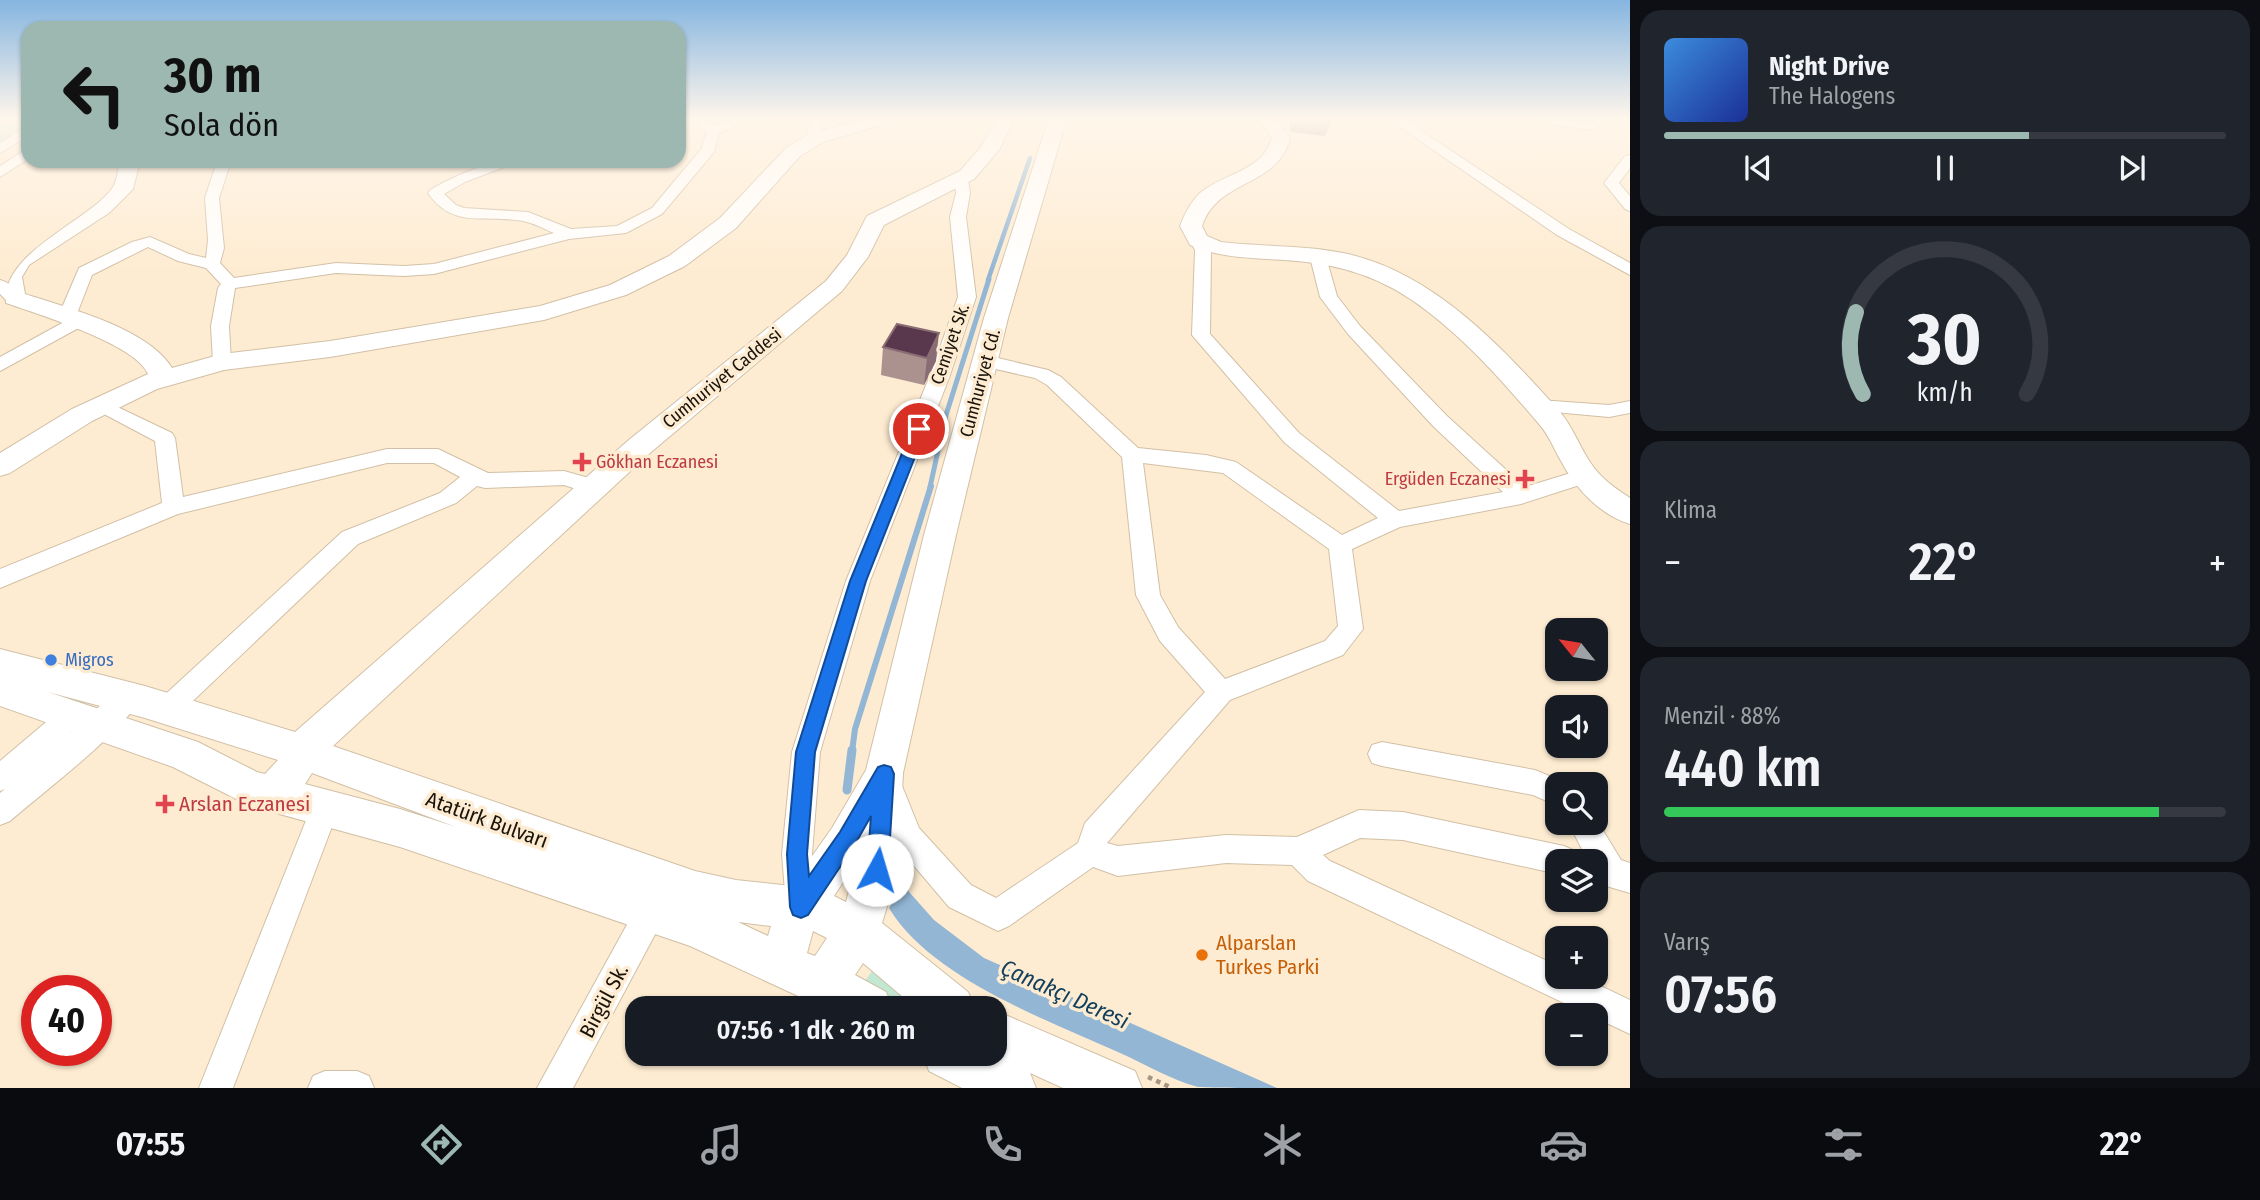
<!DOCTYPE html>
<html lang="tr">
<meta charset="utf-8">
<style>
:root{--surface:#171b24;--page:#20242c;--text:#f1f3f6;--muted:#9ea1a6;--line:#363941;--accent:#9db8b0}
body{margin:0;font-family:"Fira Sans Condensed",sans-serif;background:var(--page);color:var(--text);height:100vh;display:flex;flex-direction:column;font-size:26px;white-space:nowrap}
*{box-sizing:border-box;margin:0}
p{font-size:23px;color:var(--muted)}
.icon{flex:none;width:38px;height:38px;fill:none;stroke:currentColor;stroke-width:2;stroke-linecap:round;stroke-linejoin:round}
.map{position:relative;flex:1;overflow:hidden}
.drawer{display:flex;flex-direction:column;gap:10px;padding:10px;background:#0d0f14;width:630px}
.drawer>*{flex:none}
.top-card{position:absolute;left:21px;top:21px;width:665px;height:147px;border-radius:21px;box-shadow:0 2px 5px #0004;background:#9db8b0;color:#111;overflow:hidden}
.needle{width:46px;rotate:300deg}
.tools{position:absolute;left:1545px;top:618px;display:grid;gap:14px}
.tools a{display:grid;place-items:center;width:63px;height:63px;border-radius:14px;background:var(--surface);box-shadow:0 2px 5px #0004;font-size:35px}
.speed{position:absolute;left:21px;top:975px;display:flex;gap:14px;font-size:35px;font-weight:700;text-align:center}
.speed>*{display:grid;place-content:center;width:91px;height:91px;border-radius:50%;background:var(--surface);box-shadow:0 2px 5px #0004;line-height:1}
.speed .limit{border:10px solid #d22;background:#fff;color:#111}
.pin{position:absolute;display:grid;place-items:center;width:60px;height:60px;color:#fff;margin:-30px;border:4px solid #fff;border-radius:50%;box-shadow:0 2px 7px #0007}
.me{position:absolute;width:77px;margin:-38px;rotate:6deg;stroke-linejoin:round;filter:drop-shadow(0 0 5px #0008)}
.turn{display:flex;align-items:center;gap:24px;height:147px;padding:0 28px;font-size:32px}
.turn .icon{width:91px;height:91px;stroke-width:2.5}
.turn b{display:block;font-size:49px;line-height:60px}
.big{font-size:52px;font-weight:600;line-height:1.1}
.drawer .card{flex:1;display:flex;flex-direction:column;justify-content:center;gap:10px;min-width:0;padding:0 24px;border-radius:21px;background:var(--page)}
.drawer .dial{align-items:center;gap:0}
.dial svg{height:182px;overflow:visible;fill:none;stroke:var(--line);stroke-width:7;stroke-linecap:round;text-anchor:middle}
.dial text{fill:var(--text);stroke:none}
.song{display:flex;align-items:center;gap:21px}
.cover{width:84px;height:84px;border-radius:10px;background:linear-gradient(135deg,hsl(210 70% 55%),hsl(230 70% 35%))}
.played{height:7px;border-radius:4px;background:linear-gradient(90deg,var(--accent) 65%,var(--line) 65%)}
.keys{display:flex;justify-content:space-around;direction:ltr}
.heat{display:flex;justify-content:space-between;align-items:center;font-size:38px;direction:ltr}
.charge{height:10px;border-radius:5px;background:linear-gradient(90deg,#34c759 88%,var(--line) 0)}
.trip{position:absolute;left:625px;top:996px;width:382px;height:70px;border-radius:21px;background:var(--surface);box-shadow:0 2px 5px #0004;font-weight:600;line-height:70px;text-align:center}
.tab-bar{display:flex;height:112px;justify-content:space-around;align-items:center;background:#090b0e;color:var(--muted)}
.tab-bar .icon{width:49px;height:49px}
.tab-bar .selected{color:var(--accent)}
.tab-bar b{font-size:32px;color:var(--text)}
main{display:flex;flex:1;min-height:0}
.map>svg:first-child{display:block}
</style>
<main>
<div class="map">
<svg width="1630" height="1088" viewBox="0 0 1630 1088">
<rect width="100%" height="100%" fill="#feecd2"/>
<g fill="#c3e8d2">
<path d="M 0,118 L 28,118 L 28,128 L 0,146 Z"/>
<path d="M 873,969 L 925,1008 L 900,1008 L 862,986 Z"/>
</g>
<path fill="#92b6d4" d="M 903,885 L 934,920 L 984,958 L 1277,1088 C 1257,1088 1215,1088 1198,1087 C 1171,1080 1145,1064 1120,1053 C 1047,1020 931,978 889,908 Z"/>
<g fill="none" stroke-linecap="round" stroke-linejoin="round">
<path stroke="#92b6d4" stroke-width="4.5" d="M 988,280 L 1030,158"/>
<path stroke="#92b6d4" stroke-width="5" d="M 930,487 L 946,415 L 989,279"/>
<path stroke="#92b6d4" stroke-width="6" d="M 852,752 L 855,729 L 931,486"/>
<path stroke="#92b6d4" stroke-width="9" d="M 847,790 L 852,750"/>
<g stroke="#d1c0a6" stroke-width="2">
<g id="street">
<path d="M 691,118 L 705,118 L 715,126 L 737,118 L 755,118 L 719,133 L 714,152 L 662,214 L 626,233 L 569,239 L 434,274 L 404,276 L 336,273 L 235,288 L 229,326 L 231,362 L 222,368 L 213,362 L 211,326 L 218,288 L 221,284 L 206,268 L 178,261 L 148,247 L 92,275 L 76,316 L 84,317 L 87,321 L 84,325 L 0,371 L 0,357 L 64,322 L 58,317 L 79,268 L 132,242 L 150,237 L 189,254 L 206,258 L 208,240 L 205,198 L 217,161 L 231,161 L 219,198 L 224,248 L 220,263 L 234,278 L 336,263 L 404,266 L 434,264 L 554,233 C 544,229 534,223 523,221 C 486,214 453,230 428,193 L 430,190 C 458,174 487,161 520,161 L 465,182 L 444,194 L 456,205 L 464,208 L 528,212 L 571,229 L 617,226 L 652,208 L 702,148 L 706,132 Z"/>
<path d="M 813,118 L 826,118 L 821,132 L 823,138 L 816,142 L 811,141 L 807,132 Z"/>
<path d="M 1387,118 L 1402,118 L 1569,229 L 1630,263 L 1630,275 L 1557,235 Z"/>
<path d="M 1531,118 C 1549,116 1567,121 1585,121 C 1594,122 1603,117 1614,118 L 1590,130 L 1538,122 Z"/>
<path d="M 28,126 L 28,136 L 0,153 L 0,143 Z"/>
<path d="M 28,148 L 28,159 L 0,177 L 0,166 Z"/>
<path d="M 1630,155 L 1630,168 L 1619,183 L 1630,196 L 1630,211 L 1625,209 L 1604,183 L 1625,156 Z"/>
<path d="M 961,175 L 968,179 L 970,193 L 966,217 L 976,297 L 949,378 L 870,581 L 820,752 L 812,854 L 816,904 L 812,915 L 801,919 L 790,915 L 786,904 L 782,854 L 792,752 L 846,581 L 929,378 L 958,297 L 950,217 L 956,193 L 954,179 Z"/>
<path d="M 1198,235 L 1204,237 L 1211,250 L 1210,334 L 1299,433 L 1399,511 L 1503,492 L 1433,426 L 1348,334 L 1320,297 L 1310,257 L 1312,254 L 1324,254 L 1326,257 L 1337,296 L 1360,326 L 1447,416 L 1525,487 L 1584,469 L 1592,471 L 1595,476 L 1592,481 L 1521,504 L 1400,527 L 1352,549 L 1363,629 L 1343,655 L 1230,700 L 1107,843 L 1118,846 L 1226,835 L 1297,837 L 1359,810 L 1403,812 L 1564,846 L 1575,851 L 1579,861 L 1558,861 L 1558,874 L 1403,840 L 1360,838 L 1323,855 L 1330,861 L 1558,966 L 1558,976 L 1580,976 L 1630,1000 L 1630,1034 L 1596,1018 L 1596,1015 L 1589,1015 L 1308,881 L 1292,865 L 1226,863 L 1118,876 L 1093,867 L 1009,926 L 998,931 L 949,907 L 898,847 L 876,790 L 880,781 L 890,777 L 900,781 L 919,828 L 971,885 L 996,898 L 1078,843 L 1085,823 L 1205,692 L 1160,641 L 1136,595 L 1122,457 L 1047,385 L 1035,378 L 978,365 L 976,361 L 978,357 L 985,355 L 1048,370 L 1061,377 L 1138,448 L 1206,455 L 1236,462 L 1342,535 L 1378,518 L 1285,443 L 1192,335 L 1195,250 L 1190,240 ZM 1143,463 L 1223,473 L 1329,549 L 1338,626 L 1325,641 L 1225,679 L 1178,627 L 1160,595 Z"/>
<path d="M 0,280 C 9,282 17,290 23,298 L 20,302 L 8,302 L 0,294 Z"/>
<path d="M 1539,400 L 1609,405 L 1630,401 L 1630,413 L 1609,417 L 1532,410 L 1529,406 L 1532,402 Z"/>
<path d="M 109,403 L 172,433 L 175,438 L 183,497 L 387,449 L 438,449 L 488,473 L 564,471 L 603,482 L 606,487 L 603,492 L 595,495 L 564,485 L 485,488 L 477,486 L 456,503 L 358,544 L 176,717 L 167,720 L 158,717 L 154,709 L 158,701 L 342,532 L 440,493 L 460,477 L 434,463 L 387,463 L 178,514 L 0,588 L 0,569 L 162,503 L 155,441 L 102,413 L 99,409 L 102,405 Z"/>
<path d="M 128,686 L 137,689 L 141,697 C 125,731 42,793 10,821 L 0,825 L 0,793 L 5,789 L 0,791 L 0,761 L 65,706 L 74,702 L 83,706 L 87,714 L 83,722 L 59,744 C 75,730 112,691 128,686 Z"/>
<path d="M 1382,742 L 1535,770 L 1568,784 L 1558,784 L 1558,806 L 1533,795 L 1382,766 L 1372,763 L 1368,754 L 1372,745 Z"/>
<path d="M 325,795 L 335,798 L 339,808 L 233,1088 L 199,1088 L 315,798 Z"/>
<path d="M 1596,819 L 1621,860 L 1630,863 L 1630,893 L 1596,883 L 1596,861 L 1584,861 L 1586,857 L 1568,822 L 1596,822 Z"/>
<path d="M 651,896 L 662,901 L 667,912 L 573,1088 L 537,1088 L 640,901 Z"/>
<path d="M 325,1071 L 357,1071 L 369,1076 L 374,1088 L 308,1088 L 313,1076 Z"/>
</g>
</g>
<g stroke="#d1c0a6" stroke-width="2">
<g id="secondary">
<path d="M 868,118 L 895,118 L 892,122 L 823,142 L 800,156 L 736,228 L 685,266 L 626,295 L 544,320 L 330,357 L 224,370 L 157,389 L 92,421 L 10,473 L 0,476 L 0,453 L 72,409 L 148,374 C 136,344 37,314 6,303 C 0,252 92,220 113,187 C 117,181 118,169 120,161 L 140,161 L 133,189 L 109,213 L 29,265 L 22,277 L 25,294 C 67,308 148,328 172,368 L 222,354 L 330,341 L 540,306 L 610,285 L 669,256 L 720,218 L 786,148 L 809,134 Z"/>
<path d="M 997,118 L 1015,118 L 999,150 L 974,179 L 884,225 L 868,257 L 842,291 L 650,453 L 333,746 L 695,871 L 736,880 L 791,886 L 832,828 L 866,770 L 924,535 L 984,318 L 1049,118 L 1067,118 L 1008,318 L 956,535 L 903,773 L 898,870 L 882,923 L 968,992 L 975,1008 L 916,1008 L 863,963 L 855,975 L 886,992 L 893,1008 L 824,1008 L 690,946 L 400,847 L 250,806 L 173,767 L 0,706 L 0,649 L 145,686 L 295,732 L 630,439 L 826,281 L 847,255 L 867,216 L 960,171 L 981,147 ZM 48,692 L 145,718 L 278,760 L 265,774 L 257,772 L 198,742 ZM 312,773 L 456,827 L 400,809 L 305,784 ZM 857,861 L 846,902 L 834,896 ZM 738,922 L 771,926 L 768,936 ZM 813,931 L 827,938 L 815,956 L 807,953 Z"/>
<path d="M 1258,118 L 1276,118 L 1290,138 C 1278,188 1218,178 1202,226 L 1207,236 L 1221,242 C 1263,247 1307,245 1348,254 C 1435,274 1503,348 1560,412 C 1573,427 1579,446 1590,462 C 1600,478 1615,488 1630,498 L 1630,524 C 1600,515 1575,488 1561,461 C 1554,449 1549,435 1539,424 C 1505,384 1469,343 1427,311 C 1384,277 1338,263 1284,260 C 1251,258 1220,258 1190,245 L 1180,226 C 1185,213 1190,203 1200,193 C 1224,173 1263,171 1272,138 Z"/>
<path d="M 994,1010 L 1135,1071 L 1142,1088 L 1063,1088 L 1030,1073 L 1036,1088 L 962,1088 L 929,1071 L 923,1054 L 994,1054 Z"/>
</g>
</g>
<path stroke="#a39582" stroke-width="4.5" stroke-dasharray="4.5 4.5" stroke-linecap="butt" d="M 1148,1077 L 1172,1088"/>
<use href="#street" fill="#fff" fill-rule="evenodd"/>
<use href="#secondary" fill="#fff" fill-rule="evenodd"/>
</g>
<g fill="#ac928f">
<path d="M 1291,118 L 1333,118 L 1325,136 L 1291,132 L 1289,121 Z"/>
<path d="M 897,324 L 936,361 L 924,385 L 881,375 L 883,347 Z"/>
</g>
<path fill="#8a6d74" d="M 939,333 L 936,361 L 924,385 L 927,358 Z"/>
<path fill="#59374c" stroke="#8a6d74" stroke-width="2" d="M 897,324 L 939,333 L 927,358 L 883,347 Z"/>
<linearGradient id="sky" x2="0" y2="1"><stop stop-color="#85b5e0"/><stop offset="0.44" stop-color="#fff6eb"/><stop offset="1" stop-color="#fff6eb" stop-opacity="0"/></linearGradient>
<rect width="1630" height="270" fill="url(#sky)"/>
<path fill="#1a73e8" stroke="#114b97" stroke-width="2" d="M 919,424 L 926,429 L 866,581 L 815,752 L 807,854 L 809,876 L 840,832 L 878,767 L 884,765 L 891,767 L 894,774 L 888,870 L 885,877 L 877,880 L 870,877 L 867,870 L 871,816 L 854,846 L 808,915 L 801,918 L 793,915 L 790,907 L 787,854 L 796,752 L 850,581 L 912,429 Z"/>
<g fill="#e0444e" stroke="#feecd2" stroke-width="2.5">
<path d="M578.5 451.5h7v7h7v7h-7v7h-7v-7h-7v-7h7z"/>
<path d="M1521.5 468.5h7v7h7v7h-7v7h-7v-7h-7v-7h7z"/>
<path d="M161.5 793.5h7v7h7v7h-7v7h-7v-7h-7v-7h7z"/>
</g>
<circle fill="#3f7fe0" stroke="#feecd2" stroke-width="2.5" cx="51" cy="660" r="7"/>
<circle fill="#e8710a" stroke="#feecd2" stroke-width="2.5" cx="1202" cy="955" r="7"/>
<g text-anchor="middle" stroke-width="7" stroke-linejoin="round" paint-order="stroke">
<g font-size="18" fill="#19130a" stroke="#feecd2">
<text transform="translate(950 344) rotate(-71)" y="6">Cemiyet Sk.</text>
<text transform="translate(722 378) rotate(-39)" y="6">Cumhuriyet Caddesi</text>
<text transform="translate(980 383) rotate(-75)" y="6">Cumhuriyet Cd.</text>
</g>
<g font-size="18" fill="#be3a42" stroke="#feecd2" text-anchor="start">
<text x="596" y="468">Gökhan Eczanesi</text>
<text x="1511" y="485" text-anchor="end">Ergüden Eczanesi</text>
</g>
<g font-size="18" fill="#366cbe" stroke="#feecd2" text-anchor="start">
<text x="65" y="666">Migros</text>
</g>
<g font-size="21" fill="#be3a42" stroke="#feecd2" text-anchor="start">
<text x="179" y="811">Arslan Eczanesi</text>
</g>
<g font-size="21" fill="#19130a" stroke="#feecd2">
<text transform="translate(487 820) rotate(20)" y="7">Atatürk Bulvarı</text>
<text transform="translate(604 1001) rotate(-62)" y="7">Birgül Sk.</text>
</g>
<g font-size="21" fill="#c56008" stroke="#feecd2" text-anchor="start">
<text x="1216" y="950">Alparslan<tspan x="1216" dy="24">Turkes Parki</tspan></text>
</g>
<g font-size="23" font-style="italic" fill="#14405e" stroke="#feecd2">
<text transform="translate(1065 994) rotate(24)" y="8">Çanakçı Deresi</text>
</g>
</g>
</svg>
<div class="tools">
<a><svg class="needle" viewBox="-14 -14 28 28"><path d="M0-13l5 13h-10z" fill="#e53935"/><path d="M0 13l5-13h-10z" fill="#9ea1a6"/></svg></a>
<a><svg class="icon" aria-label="sound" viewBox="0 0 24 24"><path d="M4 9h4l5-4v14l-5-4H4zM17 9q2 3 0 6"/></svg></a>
<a><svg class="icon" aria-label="search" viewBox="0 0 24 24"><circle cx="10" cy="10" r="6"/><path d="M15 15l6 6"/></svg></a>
<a><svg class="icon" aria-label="layers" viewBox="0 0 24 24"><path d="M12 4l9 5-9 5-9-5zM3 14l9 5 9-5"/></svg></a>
<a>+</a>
<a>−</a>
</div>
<div class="speed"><div class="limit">40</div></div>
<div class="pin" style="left:919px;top:429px;background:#d93025"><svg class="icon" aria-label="arrive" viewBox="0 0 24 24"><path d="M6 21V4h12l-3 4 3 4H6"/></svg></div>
<svg class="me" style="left:877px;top:870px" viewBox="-20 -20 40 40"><circle r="19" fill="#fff"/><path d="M0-13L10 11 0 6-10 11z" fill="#1a73e8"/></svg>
<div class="trip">07:56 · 1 dk · 260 m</div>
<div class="top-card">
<div class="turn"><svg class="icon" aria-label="left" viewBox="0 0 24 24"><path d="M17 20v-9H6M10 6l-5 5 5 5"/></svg><div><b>30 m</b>Sola dön</div></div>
</div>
</div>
<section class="drawer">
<div class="card">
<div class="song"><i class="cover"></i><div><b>Night Drive</b><p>The Halogens</p></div></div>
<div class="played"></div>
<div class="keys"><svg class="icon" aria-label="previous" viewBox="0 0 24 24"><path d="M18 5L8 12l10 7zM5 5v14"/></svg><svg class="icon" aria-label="pause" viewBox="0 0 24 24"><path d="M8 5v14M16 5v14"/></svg><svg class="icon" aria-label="next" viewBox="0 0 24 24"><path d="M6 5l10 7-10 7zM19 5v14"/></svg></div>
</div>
<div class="card dial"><svg viewBox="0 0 100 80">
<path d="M14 69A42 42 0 1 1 86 69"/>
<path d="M14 69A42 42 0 0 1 11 33" stroke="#9db8b0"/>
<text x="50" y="56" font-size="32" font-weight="700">30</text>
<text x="50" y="72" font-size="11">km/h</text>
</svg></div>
<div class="card"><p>Klima</p>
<div class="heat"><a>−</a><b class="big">22°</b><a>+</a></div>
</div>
<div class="card"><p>Menzil · 88%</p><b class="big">440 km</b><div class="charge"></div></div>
<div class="card"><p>Varış</p><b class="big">07:56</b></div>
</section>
</main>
<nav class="tab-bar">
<b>07:55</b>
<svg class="icon selected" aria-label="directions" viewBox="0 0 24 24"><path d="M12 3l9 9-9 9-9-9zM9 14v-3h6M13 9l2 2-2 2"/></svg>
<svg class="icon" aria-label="music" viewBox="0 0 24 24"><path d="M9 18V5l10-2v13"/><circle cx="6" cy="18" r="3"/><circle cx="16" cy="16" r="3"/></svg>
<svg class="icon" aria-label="phone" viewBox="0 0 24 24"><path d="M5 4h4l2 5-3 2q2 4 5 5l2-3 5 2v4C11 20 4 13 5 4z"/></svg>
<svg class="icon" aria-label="climate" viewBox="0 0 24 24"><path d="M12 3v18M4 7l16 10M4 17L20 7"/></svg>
<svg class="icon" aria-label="car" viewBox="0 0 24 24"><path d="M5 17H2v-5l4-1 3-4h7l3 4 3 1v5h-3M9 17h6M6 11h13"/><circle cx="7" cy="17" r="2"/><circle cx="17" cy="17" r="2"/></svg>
<svg class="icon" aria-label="filters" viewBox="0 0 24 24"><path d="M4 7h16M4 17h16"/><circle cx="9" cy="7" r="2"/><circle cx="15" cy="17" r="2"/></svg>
<b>22°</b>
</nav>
